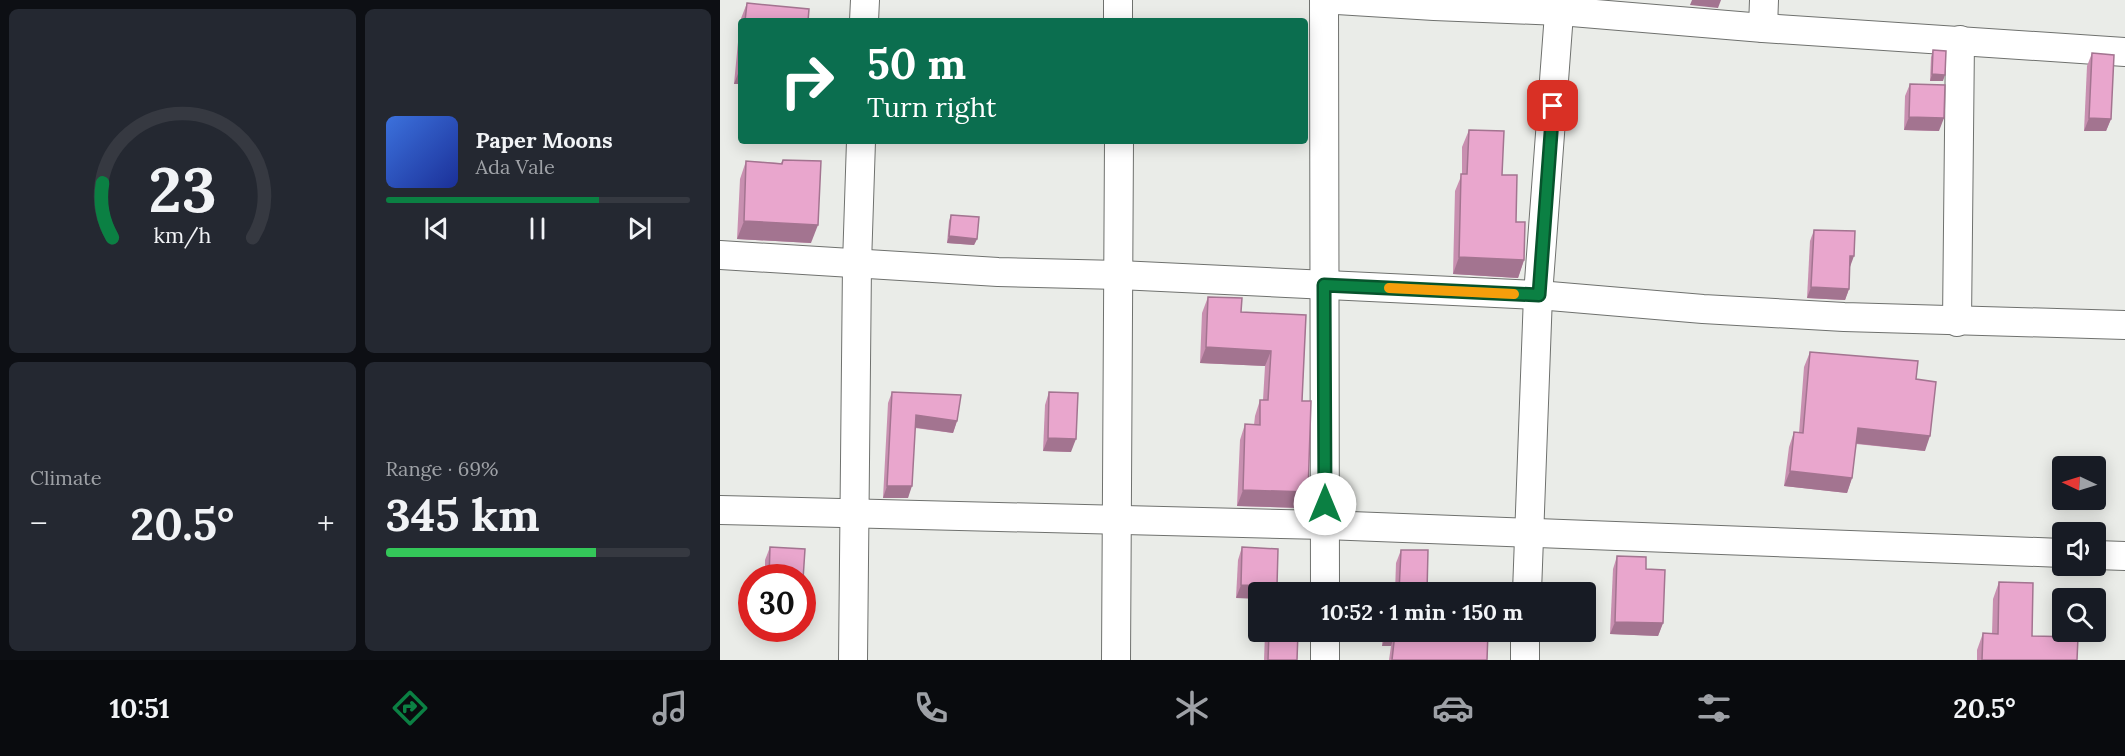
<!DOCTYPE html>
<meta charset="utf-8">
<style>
:root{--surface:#171b24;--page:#242831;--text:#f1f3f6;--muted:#9ea1a6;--line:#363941;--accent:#0b8043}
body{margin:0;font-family:Lora,serif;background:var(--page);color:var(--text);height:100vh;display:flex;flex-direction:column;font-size:22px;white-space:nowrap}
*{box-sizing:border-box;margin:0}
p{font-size:20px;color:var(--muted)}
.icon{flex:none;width:33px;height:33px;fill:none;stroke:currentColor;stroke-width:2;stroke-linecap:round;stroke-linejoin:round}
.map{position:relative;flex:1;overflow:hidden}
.side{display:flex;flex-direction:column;gap:9px;padding:9px;background:#0d0f14;width:720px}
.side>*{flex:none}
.top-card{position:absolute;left:18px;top:18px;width:570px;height:126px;border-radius:6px;box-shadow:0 3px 15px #0003;background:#0b6e4f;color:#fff;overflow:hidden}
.needle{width:39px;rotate:274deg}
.tools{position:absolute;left:1332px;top:456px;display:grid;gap:12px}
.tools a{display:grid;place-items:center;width:54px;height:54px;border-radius:6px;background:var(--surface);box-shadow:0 3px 15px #0003;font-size:30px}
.speed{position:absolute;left:18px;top:564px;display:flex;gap:12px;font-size:30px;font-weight:700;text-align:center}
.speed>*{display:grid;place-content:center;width:78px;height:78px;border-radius:50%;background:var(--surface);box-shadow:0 3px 15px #0003;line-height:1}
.speed .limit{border:9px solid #d22;background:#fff;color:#111}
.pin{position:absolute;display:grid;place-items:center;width:51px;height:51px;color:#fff;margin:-26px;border-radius:12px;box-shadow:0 3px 9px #0006}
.me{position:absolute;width:66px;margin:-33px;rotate:0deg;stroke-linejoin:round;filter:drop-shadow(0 0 4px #0008)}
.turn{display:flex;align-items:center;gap:21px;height:126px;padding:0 30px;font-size:27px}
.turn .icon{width:78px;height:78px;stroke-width:2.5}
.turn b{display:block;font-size:42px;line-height:51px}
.big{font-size:45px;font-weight:700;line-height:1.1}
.side .card{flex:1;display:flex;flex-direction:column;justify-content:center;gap:9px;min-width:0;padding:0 21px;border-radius:9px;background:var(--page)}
.side .dial{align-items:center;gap:0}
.dial svg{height:156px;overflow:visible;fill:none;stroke:var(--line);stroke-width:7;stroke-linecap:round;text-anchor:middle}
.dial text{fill:var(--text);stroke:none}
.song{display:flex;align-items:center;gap:18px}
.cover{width:72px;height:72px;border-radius:9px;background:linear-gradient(135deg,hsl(220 70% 55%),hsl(230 70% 35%))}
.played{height:6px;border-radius:3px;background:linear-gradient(90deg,var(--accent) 70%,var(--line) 70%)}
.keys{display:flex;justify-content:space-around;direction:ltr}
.heat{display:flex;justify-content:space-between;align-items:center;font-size:33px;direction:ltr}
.charge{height:9px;border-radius:4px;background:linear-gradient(90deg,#34c759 69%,var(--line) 0)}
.side .tiles{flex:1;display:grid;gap:9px;grid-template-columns:repeat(2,1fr)}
.trip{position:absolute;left:528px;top:582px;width:348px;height:60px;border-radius:6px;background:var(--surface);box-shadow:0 3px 15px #0003;font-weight:700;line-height:60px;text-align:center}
.dock{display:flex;height:96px;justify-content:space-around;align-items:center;background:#090b0e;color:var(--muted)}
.dock .icon{width:42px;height:42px}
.dock .current{color:var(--accent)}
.dock b{font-size:27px;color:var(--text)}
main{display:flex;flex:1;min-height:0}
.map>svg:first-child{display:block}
</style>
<main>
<section class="side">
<div class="tiles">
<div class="card dial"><svg viewBox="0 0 100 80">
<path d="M14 69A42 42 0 1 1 86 69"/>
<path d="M14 69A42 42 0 0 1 9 41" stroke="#0b8043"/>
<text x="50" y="56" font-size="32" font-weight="700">23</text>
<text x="50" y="72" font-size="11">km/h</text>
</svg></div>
<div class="card">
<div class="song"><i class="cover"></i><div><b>Paper Moons</b><p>Ada Vale</p></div></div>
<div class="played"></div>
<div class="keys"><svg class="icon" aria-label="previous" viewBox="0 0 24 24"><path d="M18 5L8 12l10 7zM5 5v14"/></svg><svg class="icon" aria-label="pause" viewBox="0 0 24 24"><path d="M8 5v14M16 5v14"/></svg><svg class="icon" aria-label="next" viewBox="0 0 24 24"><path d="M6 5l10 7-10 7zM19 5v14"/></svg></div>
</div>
<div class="card"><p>Climate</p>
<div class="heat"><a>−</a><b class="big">20.5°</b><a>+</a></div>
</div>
<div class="card"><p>Range · 69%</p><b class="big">345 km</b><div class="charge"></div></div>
</div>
</section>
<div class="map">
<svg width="1405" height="660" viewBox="0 0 1405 660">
<rect width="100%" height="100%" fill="#eaece8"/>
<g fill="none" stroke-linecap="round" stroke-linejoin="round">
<g stroke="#6f716e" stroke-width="30">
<g id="minor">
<path d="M 398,0 L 398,21"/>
<path d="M 604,0 L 605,592"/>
<path d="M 617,0 L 714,6 L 840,11 L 1043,28 L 1405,52"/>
<path d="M 144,21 L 145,0"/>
<path d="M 1043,28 L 1044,0"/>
<path d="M 0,255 L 278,272 L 399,275 L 818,295 L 983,309 L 1124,317 L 1405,325"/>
<path d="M 1237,322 L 1240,40"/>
<path d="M 0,510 L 605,525 L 1342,553"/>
<path d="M 1376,555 L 1405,556"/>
<path d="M 807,592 L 818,295 L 840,0"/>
<path d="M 605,632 L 605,660"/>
<path d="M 133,660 L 137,264 L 141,141"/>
<path d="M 396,660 L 399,141"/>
<path d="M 805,660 L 805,632"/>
</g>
</g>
<use href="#minor" stroke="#fff" stroke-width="28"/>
</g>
<g fill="#c88fb0">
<path d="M 27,3 L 88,21 L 21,21 L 21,84 L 14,84 L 20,21 Z"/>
<path d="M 1213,50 L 1223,81 L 1210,81 L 1211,57 Z"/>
<path d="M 1372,53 L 1391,119 L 1386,131 L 1364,131 L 1367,66 Z"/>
<path d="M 1190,84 L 1219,131 L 1184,130 L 1185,96 Z"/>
<path d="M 749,130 L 782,175 L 796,222 L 804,260 L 798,278 L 733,274 L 735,191 L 742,174 L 742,147 Z"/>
<path d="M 63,160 L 91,243 L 17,239 L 20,179 L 26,161 L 61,163 Z"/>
<path d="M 231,215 L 257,239 L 254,245 L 227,243 L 229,221 Z"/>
<path d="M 1094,230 L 1130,267 L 1129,289 L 1125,300 L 1087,298 L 1090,241 Z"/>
<path d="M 488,297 L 521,312 L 586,315 L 582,401 L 582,508 L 517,506 L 520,440 L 525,424 L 534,425 L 535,416 L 540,400 L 543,400 L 545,366 L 480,363 L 482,313 Z"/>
<path d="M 1090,352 L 1196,379 L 1205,451 L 1136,444 L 1132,478 L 1127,493 L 1064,486 L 1069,447 L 1074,432 L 1079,433 L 1084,367 Z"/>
<path d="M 172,392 L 237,421 L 233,433 L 195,428 L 188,498 L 163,498 L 168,403 Z"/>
<path d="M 329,392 L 351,452 L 323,451 L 325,405 Z"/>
<path d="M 50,547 L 82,578 L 45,578 L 45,560 Z"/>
<path d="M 522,547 L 558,549 L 516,598 L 518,560 Z"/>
<path d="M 681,550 L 707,592 L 675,592 L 676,563 Z"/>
<path d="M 897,556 L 926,569 L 943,623 L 938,636 L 890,634 L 893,569 Z"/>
<path d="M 1279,582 L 1312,636 L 1357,660 L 1257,660 L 1257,650 L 1263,633 L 1272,634 L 1273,599 Z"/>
<path d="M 545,632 L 578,632 L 577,660 L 544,660 Z"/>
<path d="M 663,632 L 768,632 L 767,660 L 669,660 L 671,646 L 662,646 Z"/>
</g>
<g fill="#a37490">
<path d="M 972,0 L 1001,0 L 998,8 L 970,5 Z"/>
<path d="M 21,66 L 21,84 L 14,84 Z"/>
<path d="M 1212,74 L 1225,75 L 1223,81 L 1210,81 Z"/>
<path d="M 1189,117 L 1224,118 L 1219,131 L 1184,130 Z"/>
<path d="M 1369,118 L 1391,119 L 1386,131 L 1364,131 Z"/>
<path d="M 24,221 L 98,225 L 91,243 L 17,239 Z"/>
<path d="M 229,236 L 257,239 L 254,245 L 227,243 Z"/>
<path d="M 1130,256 L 1134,256 L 1130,267 Z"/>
<path d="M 739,257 L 804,260 L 798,278 L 733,274 Z"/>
<path d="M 1091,287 L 1129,289 L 1125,300 L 1087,298 Z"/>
<path d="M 486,347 L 551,351 L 545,366 L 480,363 Z"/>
<path d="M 196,415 L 237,421 L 233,433 L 192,427 Z"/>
<path d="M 1138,428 L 1210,436 L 1205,451 L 1132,443 Z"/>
<path d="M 328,438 L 356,439 L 351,452 L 323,451 Z"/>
<path d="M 1070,471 L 1132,478 L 1127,493 L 1064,486 Z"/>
<path d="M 167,486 L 192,486 L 188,498 L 163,498 Z"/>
<path d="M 523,490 L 588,492 L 582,508 L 517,506 Z"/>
<path d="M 521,585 L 557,586 L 555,592 L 538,592 L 538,599 L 516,598 Z"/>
<path d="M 895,622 L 943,623 L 938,636 L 890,634 Z"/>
<path d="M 45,628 L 79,628 L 77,636 L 42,635 Z"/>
<path d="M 667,633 L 675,633 L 671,646 L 662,646 Z"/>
</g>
<g fill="#e9a6cd" stroke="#a37490" stroke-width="1.5">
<path d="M 27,3 L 89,9 L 88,21 L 25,21 Z"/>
<path d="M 1213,50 L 1226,51 L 1225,75 L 1212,74 Z"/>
<path d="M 1372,53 L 1394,55 L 1391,119 L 1369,118 Z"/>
<path d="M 1190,84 L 1225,85 L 1224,118 L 1189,117 Z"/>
<path d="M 749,130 L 784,131 L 782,175 L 797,175 L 796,222 L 805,222 L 804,260 L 739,257 L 741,174 L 747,174 Z"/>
<path d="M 63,160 L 101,161 L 98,225 L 24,221 L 26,161 L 62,164 Z"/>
<path d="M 231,215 L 259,217 L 257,239 L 229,236 Z"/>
<path d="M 1094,230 L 1135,231 L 1134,256 L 1130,256 L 1129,289 L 1091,287 Z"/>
<path d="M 488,297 L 522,298 L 521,312 L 586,315 L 582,401 L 591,401 L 588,492 L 523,490 L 525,424 L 540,425 L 540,400 L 548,400 L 551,351 L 486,347 Z"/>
<path d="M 1090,352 L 1198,361 L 1196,379 L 1216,382 L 1210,436 L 1138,428 L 1132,478 L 1070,471 L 1074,432 L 1083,433 Z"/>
<path d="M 172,392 L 241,395 L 237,421 L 196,415 L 192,486 L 167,486 Z"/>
<path d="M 329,392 L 358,393 L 356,439 L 328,438 Z"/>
<path d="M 50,547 L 85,549 L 82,595 L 82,578 L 49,578 Z"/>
<path d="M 522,547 L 558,549 L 557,586 L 521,585 Z"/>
<path d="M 681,550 L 708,550 L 707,592 L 679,592 Z"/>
<path d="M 897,556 L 926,557 L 926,569 L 945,570 L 943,623 L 895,622 Z"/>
<path d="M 1279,582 L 1313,583 L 1312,636 L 1358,637 L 1357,660 L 1262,660 L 1263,633 L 1278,634 Z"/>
<path d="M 549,632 L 578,632 L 577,660 L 548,660 Z"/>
<path d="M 667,632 L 768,632 L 767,660 L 672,660 L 675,633 L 667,633 Z"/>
</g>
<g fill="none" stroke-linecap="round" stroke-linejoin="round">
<g stroke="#07532c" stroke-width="15">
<path id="route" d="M 605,504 L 604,285 L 819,295 L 833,106"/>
</g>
<use href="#route" stroke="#0b8043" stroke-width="10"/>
<path stroke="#f59e0b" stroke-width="10" d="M 669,288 L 794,294"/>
</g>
</svg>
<div class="tools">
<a><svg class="needle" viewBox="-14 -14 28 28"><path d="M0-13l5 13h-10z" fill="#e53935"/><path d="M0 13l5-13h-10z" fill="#9ea1a6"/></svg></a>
<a><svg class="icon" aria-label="sound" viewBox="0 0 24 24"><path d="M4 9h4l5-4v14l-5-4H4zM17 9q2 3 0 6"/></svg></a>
<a><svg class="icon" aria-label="search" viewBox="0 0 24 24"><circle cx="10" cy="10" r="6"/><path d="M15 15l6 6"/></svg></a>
</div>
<div class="speed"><div class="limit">30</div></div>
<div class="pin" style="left:833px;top:106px;background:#d93025"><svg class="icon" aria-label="arrive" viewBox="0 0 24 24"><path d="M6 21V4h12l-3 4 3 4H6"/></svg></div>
<svg class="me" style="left:605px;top:504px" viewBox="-20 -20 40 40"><circle r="19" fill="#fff"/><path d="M0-13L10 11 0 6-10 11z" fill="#0b8043"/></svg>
<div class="trip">10:52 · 1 min · 150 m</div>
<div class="top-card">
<div class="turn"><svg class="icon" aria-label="right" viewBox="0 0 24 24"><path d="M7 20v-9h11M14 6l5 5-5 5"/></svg><div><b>50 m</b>Turn right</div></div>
</div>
</div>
</main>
<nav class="dock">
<b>10:51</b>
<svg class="icon current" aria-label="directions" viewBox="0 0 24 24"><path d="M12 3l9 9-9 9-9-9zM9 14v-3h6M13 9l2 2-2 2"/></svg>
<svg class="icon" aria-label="music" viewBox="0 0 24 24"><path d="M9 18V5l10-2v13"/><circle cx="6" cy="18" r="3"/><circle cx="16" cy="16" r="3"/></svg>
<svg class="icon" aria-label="phone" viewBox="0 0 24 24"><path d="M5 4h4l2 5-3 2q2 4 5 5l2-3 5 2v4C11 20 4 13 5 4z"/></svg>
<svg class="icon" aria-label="climate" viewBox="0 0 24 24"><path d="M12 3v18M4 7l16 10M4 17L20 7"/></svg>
<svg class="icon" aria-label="car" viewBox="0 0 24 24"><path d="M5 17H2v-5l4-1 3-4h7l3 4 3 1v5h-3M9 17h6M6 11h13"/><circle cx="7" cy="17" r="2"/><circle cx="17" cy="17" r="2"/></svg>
<svg class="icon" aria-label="filters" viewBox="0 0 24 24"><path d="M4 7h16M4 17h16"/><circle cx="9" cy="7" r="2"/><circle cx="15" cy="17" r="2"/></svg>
<b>20.5°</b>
</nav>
